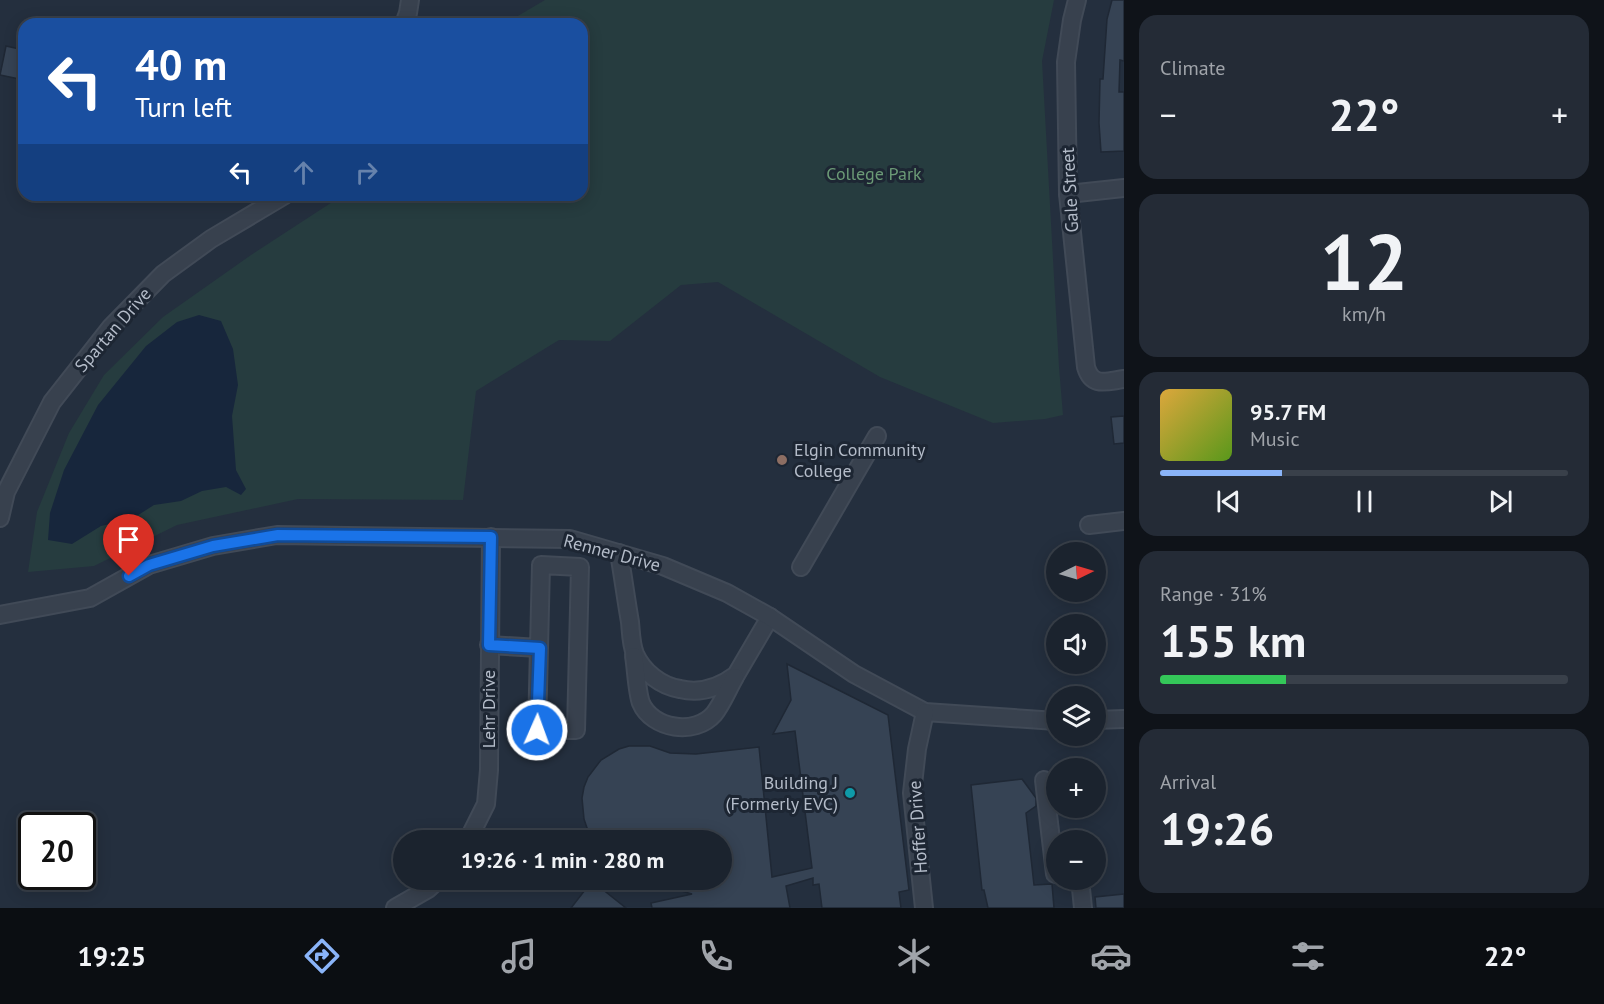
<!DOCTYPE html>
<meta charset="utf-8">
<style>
:root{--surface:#1b232e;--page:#242b36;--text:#f1f3f6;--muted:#a0a4aa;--line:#39404a;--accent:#8ab4f8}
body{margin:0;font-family:"PT Sans",sans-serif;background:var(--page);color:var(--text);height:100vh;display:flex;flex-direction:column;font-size:22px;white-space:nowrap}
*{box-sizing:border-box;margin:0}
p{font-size:20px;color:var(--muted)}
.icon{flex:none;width:33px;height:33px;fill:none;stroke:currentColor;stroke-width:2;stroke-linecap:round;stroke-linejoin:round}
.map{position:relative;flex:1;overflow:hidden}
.sheet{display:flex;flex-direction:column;gap:15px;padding:15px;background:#0f1319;width:480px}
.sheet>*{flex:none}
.banner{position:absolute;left:18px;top:18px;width:570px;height:183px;border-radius:18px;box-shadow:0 3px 15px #0003,0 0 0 2px var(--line);background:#1a4fa0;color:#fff;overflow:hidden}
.needle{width:39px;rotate:85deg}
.controls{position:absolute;left:1046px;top:542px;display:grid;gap:12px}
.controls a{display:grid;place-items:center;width:60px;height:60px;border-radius:50%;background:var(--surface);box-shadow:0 3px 15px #0003,0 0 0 2px var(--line);font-size:30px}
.speed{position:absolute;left:18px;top:812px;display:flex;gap:12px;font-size:30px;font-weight:700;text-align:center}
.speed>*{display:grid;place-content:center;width:78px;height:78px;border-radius:50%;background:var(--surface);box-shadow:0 3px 15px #0003,0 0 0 2px var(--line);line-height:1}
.speed .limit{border:3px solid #111;border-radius:9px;background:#fff;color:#111}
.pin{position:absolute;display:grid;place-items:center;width:51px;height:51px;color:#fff;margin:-62px -26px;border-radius:50% 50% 50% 0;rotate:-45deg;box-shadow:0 0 6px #0007}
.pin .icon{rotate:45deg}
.me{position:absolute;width:66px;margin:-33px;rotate:2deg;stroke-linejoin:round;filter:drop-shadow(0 0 4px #0008)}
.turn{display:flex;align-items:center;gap:21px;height:126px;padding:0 18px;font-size:27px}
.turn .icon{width:78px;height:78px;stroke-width:2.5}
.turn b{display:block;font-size:42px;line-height:51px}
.lanes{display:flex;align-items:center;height:57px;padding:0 18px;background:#0003;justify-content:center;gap:30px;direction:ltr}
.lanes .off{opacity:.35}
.big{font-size:45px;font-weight:800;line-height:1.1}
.sheet .card{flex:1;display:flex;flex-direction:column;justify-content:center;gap:9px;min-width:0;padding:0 21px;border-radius:18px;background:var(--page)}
.sheet .dial{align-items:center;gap:0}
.dial b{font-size:78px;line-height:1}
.song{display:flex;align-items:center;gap:18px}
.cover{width:72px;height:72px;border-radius:9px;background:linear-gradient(135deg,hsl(40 70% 55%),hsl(90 70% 35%))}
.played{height:6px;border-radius:3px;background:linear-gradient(90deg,var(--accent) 30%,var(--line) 30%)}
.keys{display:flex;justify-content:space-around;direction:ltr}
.heat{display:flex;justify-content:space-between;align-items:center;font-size:33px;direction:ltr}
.charge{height:9px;border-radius:4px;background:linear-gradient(90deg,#34c759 31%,var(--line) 0)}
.trip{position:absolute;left:393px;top:830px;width:339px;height:60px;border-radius:30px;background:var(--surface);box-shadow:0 3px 15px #0003,0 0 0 2px var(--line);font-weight:800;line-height:60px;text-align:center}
.tab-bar{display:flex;height:96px;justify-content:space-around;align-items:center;background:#0b0e12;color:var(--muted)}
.tab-bar .icon{width:42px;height:42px}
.tab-bar .current{color:var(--accent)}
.tab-bar b{font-size:27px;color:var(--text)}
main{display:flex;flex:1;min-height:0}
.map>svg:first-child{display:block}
</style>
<main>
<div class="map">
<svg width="1124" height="908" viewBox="0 0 1124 908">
<rect width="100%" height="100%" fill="#242f3e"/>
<path fill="#263c3f" d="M 545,0 L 1054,0 L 1042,61 L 1059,367 L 1063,415 L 1045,419 L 993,423 L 880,377 L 718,282 L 681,285 L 610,341 L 559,340 L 476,391 L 463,500 L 298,499 L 177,525 L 94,566 L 28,572 L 37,512 L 69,433 L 104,375 L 163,317 L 251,255 L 343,195 L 582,195 L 582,24 L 504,24 Z"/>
<path fill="#17263c" d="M 199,315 L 221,321 L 233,349 L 238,385 L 232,416 L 236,470 L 246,489 L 241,495 L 226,487 L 202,491 L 181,501 L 154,505 L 132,519 L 101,526 L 72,544 L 48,540 L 50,513 L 64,470 L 98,405 L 146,346 L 177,322 Z"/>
<g fill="#364354" stroke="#1f2835" stroke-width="1.5">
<path d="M 1112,0 L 1124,0 L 1124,61 L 1120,60 L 1119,92 L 1124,92 L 1124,151 L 1101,152 L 1099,123 L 1100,79 L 1103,79 L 1107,19 Z"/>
<path d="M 6,46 L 24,50 L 24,80 L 0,75 Z"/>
<path d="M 1124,416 L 1124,443 L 1114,444 L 1111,417 Z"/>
<path d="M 787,664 L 888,715 L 909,890 L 899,892 L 901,908 L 822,908 L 819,884 L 813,885 L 813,878 L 786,886 L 790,908 L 652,908 L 651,903 L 692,894 L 650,882 L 650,879 L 722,879 L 722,840 L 594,840 L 587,828 L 584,819 L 582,798 L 584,787 L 588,777 L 601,760 L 619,749 L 629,746 L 650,746 L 670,753 L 696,754 L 759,747 L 772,877 L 812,868 L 795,731 L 773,734 L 791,700 Z"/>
<path d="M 1022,779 L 1036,798 L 1036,806 L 1026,813 L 1034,885 L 1052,884 L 1054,908 L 988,908 L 984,890 L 982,890 L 971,785 Z"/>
<path d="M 592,881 L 626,908 L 571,908 Z"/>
<path d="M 1124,894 L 1124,908 L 1096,908 L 1095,897 Z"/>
</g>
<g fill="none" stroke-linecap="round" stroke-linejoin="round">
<g stroke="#414a57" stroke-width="20">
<g id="minor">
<path d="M 1077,0 L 1072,20 L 1066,62 L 1068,194 L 1086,367 C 1092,388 1107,381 1124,379"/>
<path d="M 404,24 L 408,13 L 410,0"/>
<path d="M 1068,194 L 1124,188"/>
<path d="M 0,518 L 6,492 L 52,402 L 111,327 L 163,274 L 211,239 L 285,195"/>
<path d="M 1089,525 L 1124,521"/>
<path d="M 619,553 C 623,576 626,599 630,622 C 631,632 631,644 635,654 C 643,672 661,686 680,689 C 701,694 720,687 736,675 L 770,617"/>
<path d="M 801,567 L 877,436"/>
<path d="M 0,615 L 90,598 L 149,565 L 213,546 L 277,535 L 570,539 L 663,566 L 727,593 L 770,617 L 854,674 L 925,712 L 1056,721"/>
<path d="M 489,645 L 539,648 L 537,730 L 576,730 L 580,567 L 541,565 L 539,648"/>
<path d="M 634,656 C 636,667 637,693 641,703 C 652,729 695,736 714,714 C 722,704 728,689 735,677"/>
<path d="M 1095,720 L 1124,719"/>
<path d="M 1044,780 L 1055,874"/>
<path d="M 468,840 L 486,804 L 489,770 L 491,537"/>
<path d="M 1080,879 L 1083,908"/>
<path d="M 395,908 L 428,889 L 439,879"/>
<path d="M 924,908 L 912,793 L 917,749 L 925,712"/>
</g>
</g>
<use href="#minor" stroke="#38414e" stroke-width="16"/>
</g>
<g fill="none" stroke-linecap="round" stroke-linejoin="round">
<g stroke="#114b97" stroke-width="15">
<path id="route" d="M 129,576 L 149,565 L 213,546 L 278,535 L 491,537 L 489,645 L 540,648 L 537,730"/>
</g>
<use href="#route" stroke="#1a73e8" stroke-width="10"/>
</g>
<circle fill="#8d6e63" stroke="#1d2633" stroke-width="2" cx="782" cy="460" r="6"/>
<circle fill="#0f9aa8" stroke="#1d2633" stroke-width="2" cx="850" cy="793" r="6"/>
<g text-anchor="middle" stroke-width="6" stroke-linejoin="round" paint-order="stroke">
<g font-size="18" fill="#6b9a76" stroke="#1d2633">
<text x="874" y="180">College Park</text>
</g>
<g font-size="18" fill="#b4bcc9" stroke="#1d2633">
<text transform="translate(1070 190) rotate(-93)" y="6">Gale Street</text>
<text transform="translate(113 330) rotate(-49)" y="6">Spartan Drive</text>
<text transform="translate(612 553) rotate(15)" y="6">Renner Drive</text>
<text transform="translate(489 709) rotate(-90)" y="6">Lehr Drive</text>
<text transform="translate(918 827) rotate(-94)" y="6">Hoffer Drive</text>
</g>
<g font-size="18" fill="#b4bcc9" stroke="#1d2633" text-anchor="start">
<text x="794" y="456">Elgin Community<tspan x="794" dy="21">College</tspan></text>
<text x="838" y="789" text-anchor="end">Building J<tspan x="838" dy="21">(Formerly EVC)</tspan></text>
</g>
</g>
</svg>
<div class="controls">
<a><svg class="needle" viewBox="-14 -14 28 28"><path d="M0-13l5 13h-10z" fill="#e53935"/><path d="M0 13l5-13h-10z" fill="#a0a4aa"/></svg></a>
<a><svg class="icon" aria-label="sound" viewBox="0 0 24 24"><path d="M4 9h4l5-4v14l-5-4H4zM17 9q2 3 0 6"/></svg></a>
<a><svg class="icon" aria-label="layers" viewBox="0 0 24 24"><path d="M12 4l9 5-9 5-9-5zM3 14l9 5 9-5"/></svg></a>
<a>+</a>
<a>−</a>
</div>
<div class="speed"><div class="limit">20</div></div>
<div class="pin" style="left:129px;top:576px;background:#d93025"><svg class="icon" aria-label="arrive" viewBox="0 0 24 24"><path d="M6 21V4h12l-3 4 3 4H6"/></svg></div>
<svg class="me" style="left:537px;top:730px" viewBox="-20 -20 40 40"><circle r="17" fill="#1a73e8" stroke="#fff" stroke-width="3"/><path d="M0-11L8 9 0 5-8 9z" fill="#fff"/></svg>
<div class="trip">19:26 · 1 min · 280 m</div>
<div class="banner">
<div class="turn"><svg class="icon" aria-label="left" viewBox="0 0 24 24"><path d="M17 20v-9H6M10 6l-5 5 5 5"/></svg><div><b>40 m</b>Turn left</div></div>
<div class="lanes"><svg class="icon" aria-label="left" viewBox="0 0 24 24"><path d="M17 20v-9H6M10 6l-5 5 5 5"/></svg><svg class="icon off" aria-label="ahead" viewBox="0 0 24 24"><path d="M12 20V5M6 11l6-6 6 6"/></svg><svg class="icon off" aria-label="right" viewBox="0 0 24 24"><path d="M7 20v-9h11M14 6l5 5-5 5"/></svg></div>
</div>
</div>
<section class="sheet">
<div class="card"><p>Climate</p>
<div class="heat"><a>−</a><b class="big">22°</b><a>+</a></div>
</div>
<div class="card dial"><b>12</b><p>km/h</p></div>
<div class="card">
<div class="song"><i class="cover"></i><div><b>95.7 FM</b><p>Music</p></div></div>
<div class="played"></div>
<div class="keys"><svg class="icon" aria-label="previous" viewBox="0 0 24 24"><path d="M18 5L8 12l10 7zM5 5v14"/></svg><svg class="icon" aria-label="pause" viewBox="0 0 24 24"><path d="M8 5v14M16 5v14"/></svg><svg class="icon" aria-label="next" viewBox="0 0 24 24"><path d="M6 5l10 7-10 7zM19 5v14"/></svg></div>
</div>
<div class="card"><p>Range · 31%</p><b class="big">155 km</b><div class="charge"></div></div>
<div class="card"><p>Arrival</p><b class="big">19:26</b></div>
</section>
</main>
<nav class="tab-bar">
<b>19:25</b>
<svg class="icon current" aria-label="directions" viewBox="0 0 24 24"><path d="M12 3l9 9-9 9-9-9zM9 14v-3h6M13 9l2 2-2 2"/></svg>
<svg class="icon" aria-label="music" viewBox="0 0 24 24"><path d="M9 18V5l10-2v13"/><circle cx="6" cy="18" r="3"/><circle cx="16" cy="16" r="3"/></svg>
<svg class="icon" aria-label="phone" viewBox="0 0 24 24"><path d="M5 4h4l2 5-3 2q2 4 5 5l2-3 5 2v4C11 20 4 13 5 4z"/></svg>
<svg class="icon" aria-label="climate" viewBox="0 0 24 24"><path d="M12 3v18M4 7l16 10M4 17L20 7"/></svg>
<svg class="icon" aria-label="car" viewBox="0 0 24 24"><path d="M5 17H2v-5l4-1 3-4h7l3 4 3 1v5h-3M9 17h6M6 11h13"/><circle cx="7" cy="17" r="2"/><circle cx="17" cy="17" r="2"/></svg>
<svg class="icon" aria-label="filters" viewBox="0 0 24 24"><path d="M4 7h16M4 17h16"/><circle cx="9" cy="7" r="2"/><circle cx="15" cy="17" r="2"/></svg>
<b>22°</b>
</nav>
